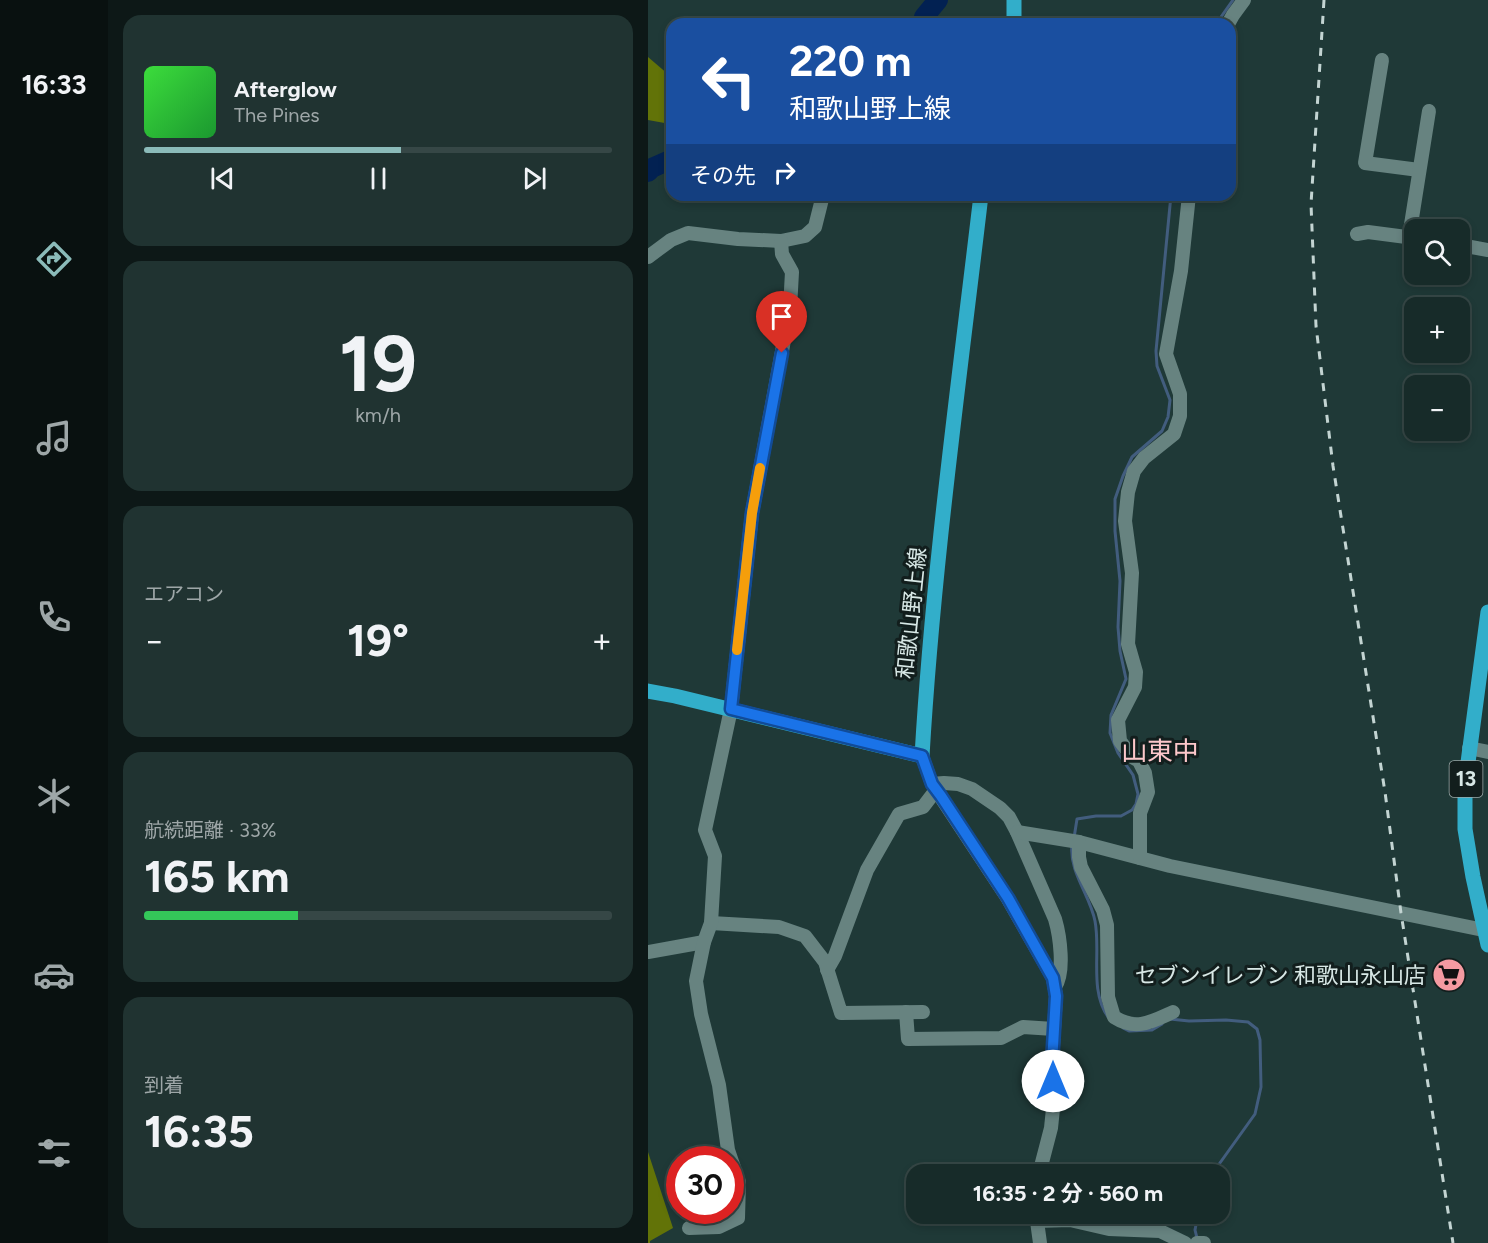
<!DOCTYPE html>
<html lang="ja">
<meta charset="utf-8">
<style>
:root{--surface:#172b29;--page:#203331;--text:#f1f3f6;--muted:#9ea7a8;--line:#364746;--accent:#8bbbb9}
body{margin:0;font-family:Figtree,"Noto Sans JP",sans-serif;background:var(--page);color:var(--text);height:100vh;display:flex;flex-direction:column;font-size:22px;white-space:nowrap}
*{box-sizing:border-box;margin:0}
p{font-size:20px;color:var(--muted)}
.icon{flex:none;width:33px;height:33px;fill:none;stroke:currentColor;stroke-width:2;stroke-linecap:round;stroke-linejoin:round}
.map{position:relative;flex:1;overflow:hidden}
.side{display:flex;flex-direction:column;gap:15px;padding:15px;background:#0d1817;width:540px}
.side>*{flex:none}
.hud{position:absolute;left:18px;top:18px;width:570px;height:183px;border-radius:18px;box-shadow:0 3px 9px #0003,0 0 0 2px var(--line);background:#1a4fa0;color:#fff;overflow:hidden}
.tools{position:absolute;left:756px;top:219px;display:grid;gap:12px}
.tools a{display:grid;place-items:center;width:66px;height:66px;border-radius:12px;background:var(--surface);box-shadow:0 3px 9px #0003,0 0 0 2px var(--line);font-size:30px}
.speed{position:absolute;left:18px;top:1146px;display:flex;gap:12px;font-size:30px;font-weight:700;text-align:center}
.speed>*{display:grid;place-content:center;width:78px;height:78px;border-radius:50%;background:var(--surface);box-shadow:0 3px 9px #0003,0 0 0 2px var(--line);line-height:1}
.speed .limit{border:9px solid #d22;background:#fff;color:#111}
.pin{position:absolute;display:grid;place-items:center;width:51px;height:51px;color:#fff;margin:-62px -26px;border-radius:50% 50% 50% 0;rotate:-45deg;box-shadow:0 0 6px #0007}
.pin .icon{rotate:45deg}
.me{position:absolute;width:66px;margin:-33px;rotate:0deg;stroke-linejoin:round;filter:drop-shadow(0 0 4px #0008)}
.turn{display:flex;align-items:center;gap:21px;height:126px;padding:0 24px;font-size:27px}
.turn .icon{width:78px;height:78px;stroke-width:2.5}
.turn b{display:block;font-size:42px;line-height:51px}
.then{display:flex;align-items:center;height:57px;padding:0 24px;background:#0003;gap:12px;font-size:22px}
.big{font-size:45px;font-weight:700;line-height:1.1}
.side .tile{flex:1;display:flex;flex-direction:column;justify-content:center;gap:9px;min-width:0;padding:0 21px;border-radius:18px;background:var(--page)}
.side .dial{align-items:center;gap:0}
.dial b{font-size:78px;line-height:1}
.song{display:flex;align-items:center;gap:18px}
.cover{width:72px;height:72px;border-radius:9px;background:linear-gradient(135deg,hsl(120 70% 55%),hsl(130 70% 35%))}
.played{height:6px;border-radius:3px;background:linear-gradient(90deg,var(--accent) 55%,var(--line) 55%)}
.keys{display:flex;justify-content:space-around;direction:ltr}
.heat{display:flex;justify-content:space-between;align-items:center;font-size:33px;direction:ltr}
.charge{height:9px;border-radius:4px;background:linear-gradient(90deg,#34c759 33%,var(--line) 0)}
.trip{position:absolute;left:258px;top:1164px;width:324px;height:60px;border-radius:18px;background:var(--surface);box-shadow:0 3px 9px #0003,0 0 0 2px var(--line);font-weight:700;line-height:60px;text-align:center}
main{display:flex;flex:1;min-height:0}
.tabs{display:flex;flex-direction:column;width:108px;justify-content:space-around;align-items:center;background:#091110;color:var(--muted)}
.tabs .icon{width:42px;height:42px}
.tabs .selected{color:var(--accent)}
.tabs b{font-size:27px;color:var(--text)}
.map>svg:first-child{display:block}
</style>
<main>
<nav class="tabs">
<b>16:33</b>
<svg class="icon selected" aria-label="directions" viewBox="0 0 24 24"><path d="M12 3l9 9-9 9-9-9zM9 14v-3h6M13 9l2 2-2 2"/></svg>
<svg class="icon" aria-label="music" viewBox="0 0 24 24"><path d="M9 18V5l10-2v13"/><circle cx="6" cy="18" r="3"/><circle cx="16" cy="16" r="3"/></svg>
<svg class="icon" aria-label="phone" viewBox="0 0 24 24"><path d="M5 4h4l2 5-3 2q2 4 5 5l2-3 5 2v4C11 20 4 13 5 4z"/></svg>
<svg class="icon" aria-label="climate" viewBox="0 0 24 24"><path d="M12 3v18M4 7l16 10M4 17L20 7"/></svg>
<svg class="icon" aria-label="car" viewBox="0 0 24 24"><path d="M5 17H2v-5l4-1 3-4h7l3 4 3 1v5h-3M9 17h6M6 11h13"/><circle cx="7" cy="17" r="2"/><circle cx="17" cy="17" r="2"/></svg>
<svg class="icon" aria-label="filters" viewBox="0 0 24 24"><path d="M4 7h16M4 17h16"/><circle cx="9" cy="7" r="2"/><circle cx="15" cy="17" r="2"/></svg>
</nav>
<section class="side">
<div class="tile">
<div class="song"><i class="cover"></i><div><b>Afterglow</b><p>The Pines</p></div></div>
<div class="played"></div>
<div class="keys"><svg class="icon" aria-label="previous" viewBox="0 0 24 24"><path d="M18 5L8 12l10 7zM5 5v14"/></svg><svg class="icon" aria-label="pause" viewBox="0 0 24 24"><path d="M8 5v14M16 5v14"/></svg><svg class="icon" aria-label="next" viewBox="0 0 24 24"><path d="M6 5l10 7-10 7zM19 5v14"/></svg></div>
</div>
<div class="tile dial"><b>19</b><p>km/h</p></div>
<div class="tile"><p>エアコン</p>
<div class="heat"><a>−</a><b class="big">19°</b><a>+</a></div>
</div>
<div class="tile"><p>航続距離 · 33%</p><b class="big">165 km</b><div class="charge"></div></div>
<div class="tile"><p>到着</p><b class="big">16:35</b></div>
</section>
<div class="map">
<svg width="840" height="1243" viewBox="0 0 840 1243">
<rect width="100%" height="100%" fill="#1f3937"/>
<g fill="#627308">
<path d="M 0,57 L 21,75 L 22,124 L 0,120 Z"/>
<path d="M 0,1152 L 25,1228 L 2,1241 L 2,1243 L 0,1243 Z"/>
</g>
<g fill="none" stroke-linecap="round" stroke-linejoin="round">
<g stroke="#425d7e" stroke-width="3">
<path d="M 568,24 L 585,0"/>
<path d="M 426,838 L 429,819 L 448,816 L 473,816 L 484,810 L 488,804 L 490,794 L 485,775 L 470,753 L 462,733 L 463,715 L 478,679 L 472,651 L 470,627 L 472,581 L 467,531 L 467,499 L 475,476 L 484,457 L 514,431 L 520,417 L 522,400 L 509,366 L 508,351 L 523,195"/>
<path d="M 424,845 C 421,872 442,895 447,921 C 453,952 441,990 460,1017"/>
<path d="M 522,1019 L 541,1021 L 578,1020 L 600,1022 L 609,1029 L 612,1040 L 613,1087 L 607,1114 L 564,1174"/>
<path d="M 475,1028 L 481,1031 L 504,1030 L 514,1024"/>
<path d="M 549,1238 L 547,1230 L 550,1214"/>
</g>
<g stroke="#022152" stroke-width="20">
<path d="M 275,24 L 276,17 L 290,0"/>
<path d="M 0,172 L 4,168 L 24,159"/>
</g>
<g stroke="#678380" stroke-width="14">
<path d="M 580,24 L 585,15 L 596,0"/>
<path d="M 734,60 L 717,163 L 771,170"/>
<path d="M 709,234 L 720,232 L 766,238"/>
<path d="M 761,237 L 781,111"/>
<path d="M 812,245 L 840,250"/>
<path d="M 0,257 L 23,240 L 40,233 L 90,239 L 133,241 L 157,236 L 167,227 L 175,195"/>
<path d="M 821,748 L 840,752"/>
<path d="M 274,756 L 284,784 L 360,899 L 405,978 L 408,996 L 404,1063 L 406,1099 L 403,1128 L 391,1174"/>
<path d="M 284,784 L 296,783 L 310,784 L 324,789 L 352,808 L 361,817 L 369,832 L 407,919 C 412,936 417,972 407,987"/>
<path d="M 369,832 L 431,842 L 522,866 L 840,931"/>
<path d="M 431,842 L 431,857 L 433,867 L 455,910 L 459,925 L 460,997 L 466,1017 C 488,1031 503,1022 525,1012"/>
<path d="M 492,858 L 492,813 L 500,792 L 497,773 L 491,761 L 484,757 L 472,741 L 470,720 L 487,687 L 488,672 L 480,644 L 484,573 L 477,521 L 480,492 L 486,471 L 496,458 L 526,434 L 532,416 L 532,394 L 518,354 L 533,271 L 541,195"/>
<path d="M 63,923 L 131,927 L 157,936 L 177,962 L 193,1013 L 275,1012"/>
<path d="M 0,952 L 56,942"/>
<path d="M 179,970 L 187,956 L 219,870 L 251,814 L 275,807 L 288,790"/>
<path d="M 258,1012 L 260,1039 L 353,1038 L 375,1027 L 406,1029"/>
<path d="M 388,1214 L 392,1243"/>
<path d="M 389,1221 L 422,1220 L 461,1229 L 512,1231 L 537,1243"/>
<path d="M 41,1228 L 71,1227 L 90,1218 L 91,1182 L 80,1150 L 71,1085 L 53,1014 L 48,981 L 56,942 L 63,923 L 67,856 L 57,830 L 83,709 L 104,513 L 142,308 L 144,272 L 134,254 L 133,241"/>
<path d="M 549,1243 L 556,1243"/>
</g>
<g stroke="#32aeca" stroke-width="15">
<path d="M 366,24 L 366,0"/>
<path d="M 840,612 L 817,785 L 817,829 L 825,877 L 840,945"/>
<path d="M 0,691 L 27,696 L 274,756 C 285,568 311,382 333,195"/>
</g>
<path stroke="#c3d4d2" stroke-width="3" stroke-dasharray="8 8" stroke-linecap="butt" d="M 676,0 L 663,204 L 668,326 L 685,466 L 737,792 L 753,913 L 805,1243"/>
</g>
<g fill="none" stroke-linecap="round" stroke-linejoin="round">
<g stroke="#114b97" stroke-width="15">
<path id="route" d="M 134,353 L 104,513 L 83,709 L 274,756 L 284,784 L 293,796 L 360,898 L 405,978 L 408,996 L 404,1063 L 405,1081"/>
</g>
<use href="#route" stroke="#1a73e8" stroke-width="10"/>
<path stroke="#f59e0b" stroke-width="10" d="M 89,650 L 104,513 L 112,468"/>
</g>
<defs>
<g id="supermarket-disc" transform="scale(1.725)"><circle r="9.5" fill="#f49aa1" stroke="#121e1d"/><path d="M-6-5.5h2.5l.6 2H6L4.5 2H-2.5L-4.4-4H-6ZM-1.5 3.2a1.3 1.3 0 1 0 .1 0ZM3 3.2a1.3 1.3 0 1 0 .1 0Z" fill="#111"/></g>
</defs>
<g fill-rule="evenodd">
<use href="#supermarket-disc" x="801" y="975"/>
</g>
<g text-anchor="middle" stroke-width="6" stroke-linejoin="round" paint-order="stroke">
<rect fill="#121e1d" stroke="#9dabaa" stroke-width="1.5" x="801.5" y="761" width="33" height="36" rx="4.5"/>
<g font-size="21" font-weight="bold" fill="#d8e8e6">
<text x="818" y="786">13</text>
</g>
<g font-size="22" fill="#d8e8e6" stroke="#121e1d">
<text transform="translate(263 613) rotate(-84)" y="8">和歌山野上線</text>
</g>
<g font-size="22" fill="#d8e8e6" stroke="#121e1d" text-anchor="end">
<text x="778" y="983">セブンイレブン 和歌山永山店</text>
</g>
<g font-size="26" fill="#fcc7ca" stroke="#121e1d">
<text x="512" y="760">山東中</text>
</g>
</g>
</svg>
<div class="tools">
<a><svg class="icon" aria-label="search" viewBox="0 0 24 24"><circle cx="10" cy="10" r="6"/><path d="M15 15l6 6"/></svg></a>
<a>+</a>
<a>−</a>
</div>
<div class="speed"><div class="limit">30</div></div>
<div class="pin" style="left:134px;top:353px;background:#d93025"><svg class="icon" aria-label="arrive" viewBox="0 0 24 24"><path d="M6 21V4h12l-3 4 3 4H6"/></svg></div>
<svg class="me" style="left:405px;top:1081px" viewBox="-20 -20 40 40"><circle r="19" fill="#fff"/><path d="M0-13L10 11 0 6-10 11z" fill="#1a73e8"/></svg>
<div class="trip">16:35 · 2 分 · 560 m</div>
<div class="hud">
<div class="turn"><svg class="icon" aria-label="left" viewBox="0 0 24 24"><path d="M17 20v-9H6M10 6l-5 5 5 5"/></svg><div><b>220 m</b>和歌山野上線</div></div>
<div class="then">その先<svg class="icon" aria-label="right" viewBox="0 0 24 24"><path d="M7 20v-9h11M14 6l5 5-5 5"/></svg></div>
</div>
</div>
</main>
